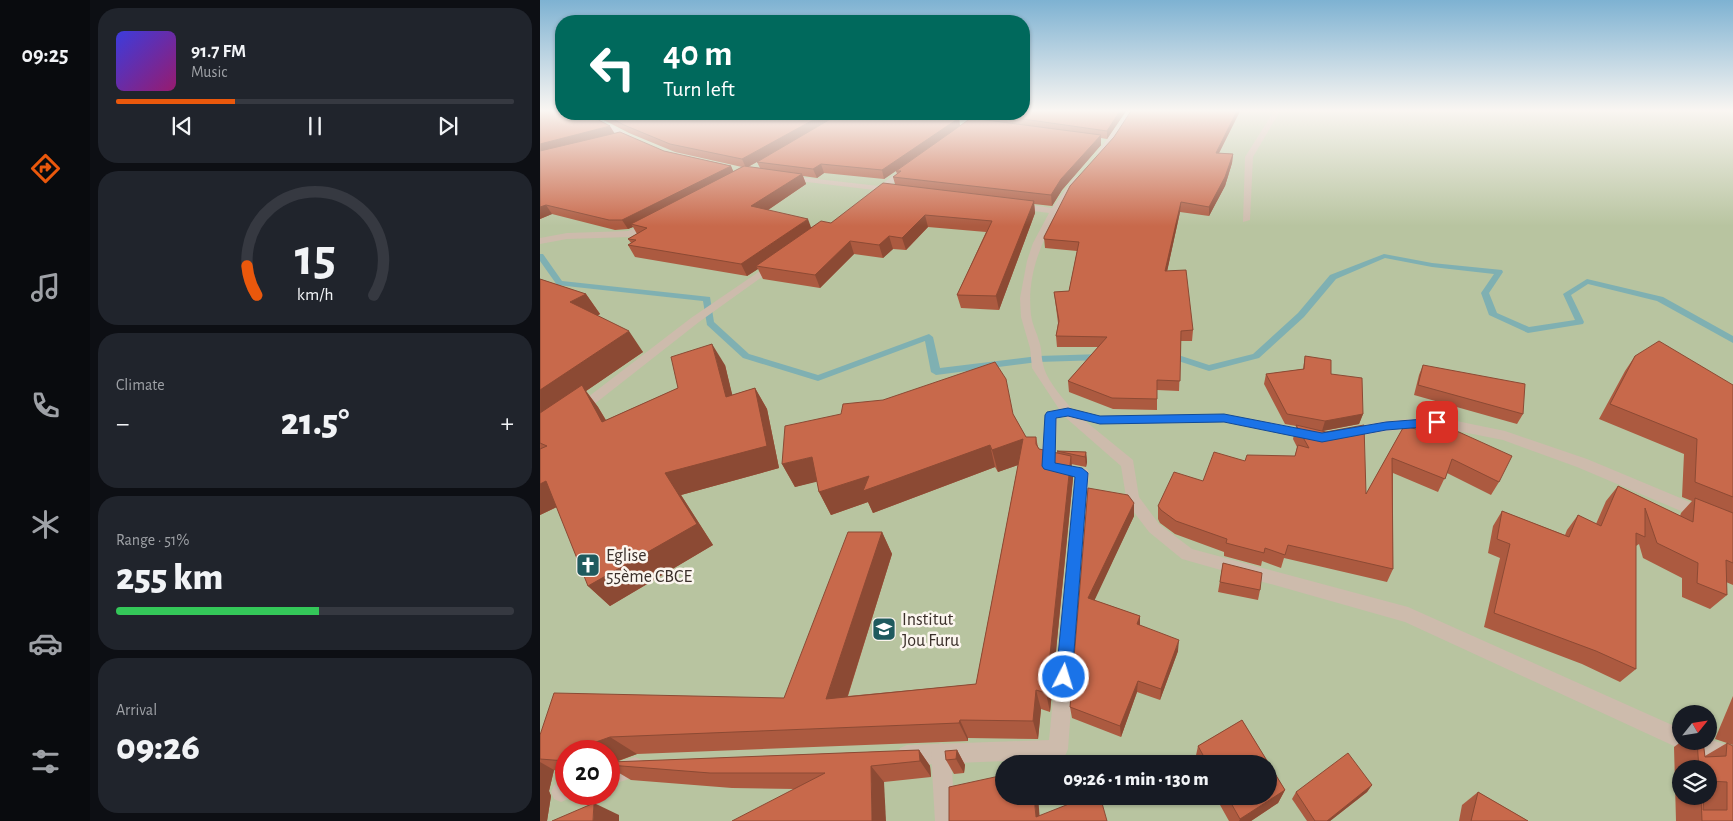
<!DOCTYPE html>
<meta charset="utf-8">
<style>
:root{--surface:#171b24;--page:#20242c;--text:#f1f3f6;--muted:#9ea1a6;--line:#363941;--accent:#ea580c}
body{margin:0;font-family:"Alegreya Sans",sans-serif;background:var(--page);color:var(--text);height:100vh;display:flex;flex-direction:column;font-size:19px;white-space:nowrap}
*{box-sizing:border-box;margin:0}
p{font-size:16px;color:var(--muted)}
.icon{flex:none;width:28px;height:28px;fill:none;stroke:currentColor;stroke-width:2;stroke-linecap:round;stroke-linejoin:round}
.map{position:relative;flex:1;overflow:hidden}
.side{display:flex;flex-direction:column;gap:8px;padding:8px;background:#0d0f14;width:450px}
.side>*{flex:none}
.guide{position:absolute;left:15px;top:15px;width:475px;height:105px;border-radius:20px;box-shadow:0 1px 4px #0004;background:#00695c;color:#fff;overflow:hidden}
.needle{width:32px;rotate:60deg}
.controls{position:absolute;left:1132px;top:705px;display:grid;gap:10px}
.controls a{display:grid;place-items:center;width:45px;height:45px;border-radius:50%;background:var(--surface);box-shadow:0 1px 4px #0004;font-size:25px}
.speed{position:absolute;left:15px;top:740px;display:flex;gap:10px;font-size:25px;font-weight:700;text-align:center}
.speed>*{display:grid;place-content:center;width:65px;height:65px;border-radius:50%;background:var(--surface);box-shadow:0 1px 4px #0004;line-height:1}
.speed .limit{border:8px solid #d22;background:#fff;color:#111}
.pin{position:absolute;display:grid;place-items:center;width:42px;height:42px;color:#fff;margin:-21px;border-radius:10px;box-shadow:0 2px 8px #0006}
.me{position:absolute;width:55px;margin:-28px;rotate:5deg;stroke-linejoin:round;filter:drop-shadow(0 0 4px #0008)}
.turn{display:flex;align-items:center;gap:18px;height:105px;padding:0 25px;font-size:22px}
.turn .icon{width:65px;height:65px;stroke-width:2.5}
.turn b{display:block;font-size:35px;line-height:42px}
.big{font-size:38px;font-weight:800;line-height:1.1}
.side .widget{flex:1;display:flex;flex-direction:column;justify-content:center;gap:8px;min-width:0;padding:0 18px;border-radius:20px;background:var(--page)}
.side .dial{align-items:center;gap:0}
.dial svg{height:130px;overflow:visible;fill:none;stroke:var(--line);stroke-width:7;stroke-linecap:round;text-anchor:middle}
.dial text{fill:var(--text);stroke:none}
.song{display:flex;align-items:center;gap:15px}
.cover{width:60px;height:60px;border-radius:8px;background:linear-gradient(135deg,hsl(240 70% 55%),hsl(320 70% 35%))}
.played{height:5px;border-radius:2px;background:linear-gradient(90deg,var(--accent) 30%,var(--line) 30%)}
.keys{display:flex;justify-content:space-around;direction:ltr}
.heat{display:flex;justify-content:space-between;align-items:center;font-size:28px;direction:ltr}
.charge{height:8px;border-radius:4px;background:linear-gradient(90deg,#34c759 51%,var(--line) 0)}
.trip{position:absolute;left:455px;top:755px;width:282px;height:50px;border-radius:25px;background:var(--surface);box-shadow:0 1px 4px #0004;font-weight:800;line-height:50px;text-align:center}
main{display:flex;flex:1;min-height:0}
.menu{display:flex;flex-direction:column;width:90px;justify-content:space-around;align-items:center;background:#090b0e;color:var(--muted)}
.menu .icon{width:35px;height:35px}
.menu .current{color:var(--accent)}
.menu b{font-size:22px;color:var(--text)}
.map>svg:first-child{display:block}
</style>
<main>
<nav class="menu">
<b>09:25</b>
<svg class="icon current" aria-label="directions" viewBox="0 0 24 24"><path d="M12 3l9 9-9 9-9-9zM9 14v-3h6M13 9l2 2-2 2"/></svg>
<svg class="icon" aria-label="music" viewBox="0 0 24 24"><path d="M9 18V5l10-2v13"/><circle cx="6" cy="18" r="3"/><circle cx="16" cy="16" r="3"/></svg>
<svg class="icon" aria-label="phone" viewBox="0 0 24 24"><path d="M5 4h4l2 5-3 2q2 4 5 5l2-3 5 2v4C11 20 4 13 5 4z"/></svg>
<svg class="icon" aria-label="climate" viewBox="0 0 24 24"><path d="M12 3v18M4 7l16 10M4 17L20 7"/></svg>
<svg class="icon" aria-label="car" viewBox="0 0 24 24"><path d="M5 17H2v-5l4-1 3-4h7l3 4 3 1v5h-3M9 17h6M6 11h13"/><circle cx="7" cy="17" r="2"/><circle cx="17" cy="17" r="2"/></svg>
<svg class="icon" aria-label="filters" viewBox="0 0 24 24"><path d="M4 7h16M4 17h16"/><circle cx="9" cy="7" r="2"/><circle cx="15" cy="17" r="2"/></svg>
</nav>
<section class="side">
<div class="widget">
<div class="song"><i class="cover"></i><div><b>91.7 FM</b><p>Music</p></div></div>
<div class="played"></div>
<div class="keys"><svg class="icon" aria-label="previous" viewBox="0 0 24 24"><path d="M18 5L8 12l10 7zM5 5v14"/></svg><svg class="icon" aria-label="pause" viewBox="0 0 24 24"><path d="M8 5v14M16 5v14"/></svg><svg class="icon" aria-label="next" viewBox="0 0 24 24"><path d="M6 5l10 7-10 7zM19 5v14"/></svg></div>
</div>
<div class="widget dial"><svg viewBox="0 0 100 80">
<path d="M14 69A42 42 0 1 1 86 69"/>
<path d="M14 69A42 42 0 0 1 8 51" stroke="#ea580c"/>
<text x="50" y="56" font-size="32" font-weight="700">15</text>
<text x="50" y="72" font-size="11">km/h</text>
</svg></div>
<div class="widget"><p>Climate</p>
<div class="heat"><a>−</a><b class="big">21.5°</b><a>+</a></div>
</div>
<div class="widget"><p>Range · 51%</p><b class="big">255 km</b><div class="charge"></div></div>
<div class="widget"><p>Arrival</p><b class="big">09:26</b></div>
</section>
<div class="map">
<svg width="1193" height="821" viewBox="0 0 1193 821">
<rect width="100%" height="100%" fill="#f4ebe1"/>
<path fill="#b8c4a0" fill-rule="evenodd" d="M 0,111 L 21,114 L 484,114 L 484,111 L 1193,111 L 1193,821 L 0,821 ZM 1141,714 L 1169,714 L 1169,741 L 1141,741 ZM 26,751 L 69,751 L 69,794 L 26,794 ZM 464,764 L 729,764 L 729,796 L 464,796 ZM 1141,769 L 1169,769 L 1169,796 L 1141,796 Z"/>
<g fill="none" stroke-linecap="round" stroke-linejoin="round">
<g fill="#7fb0b2" fill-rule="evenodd">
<path d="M 0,254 L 3,254 L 22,281 L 170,297 L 174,322 L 209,354 L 278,375 L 389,334 L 393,337 L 400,368 L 498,356 L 562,354 L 567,357 L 562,360 L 498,362 L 396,375 L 391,372 L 385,341 L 278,381 L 203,358 L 167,325 L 163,301 L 17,285 L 0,261 Z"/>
<path d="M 844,254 L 892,263 L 962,270 L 963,272 L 949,293 L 957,313 L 989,327 L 1035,320 L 1023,294 L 1047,279 L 1123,297 L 1193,336 L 1193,343 L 1117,301 L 1048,284 L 1031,295 L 1044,322 L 1043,324 L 988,333 L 949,315 L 941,293 L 954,274 L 892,267 L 845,258 L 796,279 L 764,317 L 719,358 L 669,371 L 626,357 L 624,355 L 629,352 L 669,365 L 713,354 L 758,313 L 790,275 Z"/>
</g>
<g fill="#cdbbac" fill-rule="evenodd">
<path d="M 532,581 L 538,583 L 540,588 L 528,749 L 525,756 L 518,759 L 367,765 L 360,762 L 357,755 L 360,748 L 367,745 L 509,740 L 524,588 L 526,583 Z"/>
<path d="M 95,757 L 102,760 L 105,767 L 102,774 L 69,786 L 69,766 Z"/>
<path d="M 26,780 L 26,794 L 34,794 L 33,797 L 21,802 L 14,799 L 11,792 L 14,785 Z"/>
</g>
<g fill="#cdbbac" fill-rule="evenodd">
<path d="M 588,111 L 594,111 L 564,155 L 558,155 L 557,153 Z"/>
<path d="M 734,111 L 740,111 L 713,157 L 710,220 L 703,222 L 705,157 Z"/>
<path d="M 41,114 L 49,114 L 97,139 L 90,141 Z"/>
<path d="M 440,114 L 447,114 L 424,130 L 420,130 L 420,128 Z"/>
<path d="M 365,167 L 372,169 L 347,188 L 347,191 L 335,195 L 331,193 L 334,190 L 250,180 L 246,178 L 250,176 L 339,186 Z"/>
<path d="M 535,177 L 542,179 C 512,219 485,263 491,315 C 492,324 497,333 499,341 C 502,349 501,356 503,364 C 506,380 522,397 532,409 L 560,416 L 684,414 L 771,430 L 776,432 L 777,435 L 776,438 L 771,440 L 684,422 L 560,424 L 544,420 L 593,460 L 599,497 L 619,524 L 652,549 L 868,607 L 1141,729 L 1141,741 L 1169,741 L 1169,739 L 1193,747 L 1193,767 L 1134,746 L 865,622 L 642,559 L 609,532 L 587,503 L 581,466 L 525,417 L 517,418 L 515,462 L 547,469 L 549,473 L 540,588 L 538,593 L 532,595 L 526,593 L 524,588 L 535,477 L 503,470 L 501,466 L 505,415 L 507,412 L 519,409 L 492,368 L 490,348 L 481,317 L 480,298 L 487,261 L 493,243 L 509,213 L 478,209 L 474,206 L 478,203 L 512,208 Z"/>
<path d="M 109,221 L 113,224 L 112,226 L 90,237 L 27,239 L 0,244 L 0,238 L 27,233 L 88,231 Z"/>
<path d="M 233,262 L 236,263 L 236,267 L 159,322 L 43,413 L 35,413 L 33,410 L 35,407 L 151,318 Z"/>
<path d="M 897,417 L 965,431 L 1047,459 L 1193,520 L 1193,533 L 1037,467 L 963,440 L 897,427 L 846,431 L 808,438 L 803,436 L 802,433 L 803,430 L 808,428 L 846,421 Z"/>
<path d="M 401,743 L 408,746 L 411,753 L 415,821 L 395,821 L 391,753 L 394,746 Z"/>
</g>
</g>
<g fill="#ac5a40" fill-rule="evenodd">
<path d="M 0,111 L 74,133 L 124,151 L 191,166 L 193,172 L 202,167 L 135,152 L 89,133 L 52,114 L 437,114 L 429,119 L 419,118 L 420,126 L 441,120 L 440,114 L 484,114 L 586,111 L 567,139 L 561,138 L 561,145 L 522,190 L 512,206 L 494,204 L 495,213 L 459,310 L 421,308 L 417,295 L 446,232 L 388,227 L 366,250 L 353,249 L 343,258 L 314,254 L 280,288 L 223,279 L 218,269 L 207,276 L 95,257 L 88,245 L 91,243 L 88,239 L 97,234 L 93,227 L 88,229 L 75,230 L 12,214 L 0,219 ZM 240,149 L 217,162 L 220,168 L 208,167 ZM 356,171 L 357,174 L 353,177 L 355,184 L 291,223 L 271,228 L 228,210 L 266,184 L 263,176 L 277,178 L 284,173 L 344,179 Z"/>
<path d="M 700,111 L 679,153 L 693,154 L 692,163 L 685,186 L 669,216 L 640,212 L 627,271 L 653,330 L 652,341 L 641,341 L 639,391 L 617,390 L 617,410 L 573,409 L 529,392 L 528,381 L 558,347 L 517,347 L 516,336 L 518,323 L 514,292 L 529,291 L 537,251 L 505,248 L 504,237 L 574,137 Z"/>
<path d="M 0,279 L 46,294 L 60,314 L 57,316 L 103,352 L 46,391 L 58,407 L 66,420 L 138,388 L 185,365 L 192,395 L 215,388 L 227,409 L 239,468 L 141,495 L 173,545 L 70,606 L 48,586 L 17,507 L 0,515 Z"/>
<path d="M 765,356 L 791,374 L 823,414 L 819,424 L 783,431 L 826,494 L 864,426 L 885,431 L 890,419 L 959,482 L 951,495 L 907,473 L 898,492 L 853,473 L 853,569 L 847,582 L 744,558 L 741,568 L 722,561 L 721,566 L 684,556 L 684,552 L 635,534 L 620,523 L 618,519 L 618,506 L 663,481 L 705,461 L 755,456 L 757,447 L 753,439 L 756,426 L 745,424 L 724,384 L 726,374 L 763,369 Z"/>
<path d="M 1095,356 L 1193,385 L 1193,585 L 1186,582 L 1187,595 L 1170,609 L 1142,597 L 1142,578 L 1103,558 L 1099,544 L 1096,546 L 1096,669 L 1080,682 L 1042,664 L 944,627 L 960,558 L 948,553 L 953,526 L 962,511 L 1025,535 L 1027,530 L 1038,515 L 1056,524 L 1066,501 L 1078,486 L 1140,516 L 1141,513 L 1152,501 L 1142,497 L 1144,454 L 1059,419 L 1085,371 Z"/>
<path d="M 883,365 L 983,414 L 977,424 L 874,395 L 879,375 Z"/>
<path d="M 473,414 L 486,437 L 496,437 L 498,447 L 499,449 L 517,453 L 517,451 L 546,452 L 547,462 L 546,467 L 531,464 L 533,478 L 510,712 L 501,709 L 498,739 L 428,738 L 428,741 L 97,754 L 76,762 L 379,750 L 390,766 L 391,777 L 344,782 L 255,789 L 192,788 L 91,780 L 69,767 L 69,751 L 26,751 L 26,775 L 24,775 L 14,770 L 9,791 L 11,796 L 7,821 L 0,821 L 0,735 L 244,698 L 342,532 L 352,554 L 308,696 L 436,684 L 478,465 L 458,472 L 455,467 L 333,513 L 328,502 L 291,515 L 279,492 L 277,481 L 255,487 L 242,464 Z"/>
<path d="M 548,488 L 594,516 L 554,600 L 600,616 L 600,625 L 638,651 L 620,700 L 597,692 L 581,737 L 532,718 L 530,707 Z"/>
<path d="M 683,563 L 720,590 L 718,600 L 678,592 Z"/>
<path d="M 1193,696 L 1193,745 L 1175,739 Z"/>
<path d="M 702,720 L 745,790 L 738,803 L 711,821 L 689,821 L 675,796 L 729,796 L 729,764 L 657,764 L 655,760 L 658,746 Z"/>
<path d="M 1142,741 L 1163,741 L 1165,756 L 1187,743 L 1193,821 L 1136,821 L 1134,747 ZM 1141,769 L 1169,769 L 1169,796 L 1141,796 Z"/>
<path d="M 417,750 L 425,765 L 424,773 L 414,774 L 406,760 Z"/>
<path d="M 832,785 L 827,792 L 790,821 L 767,821 L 752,799 L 756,792 Z"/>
<path d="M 938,792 L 988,821 L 919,821 L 922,805 Z"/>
</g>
<g fill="#8c4a34">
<path d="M 580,111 L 586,111 L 567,139 L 567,131 Z"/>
<path d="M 697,111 L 700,111 L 675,161 L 676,153 Z"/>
<path d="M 284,114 L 301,114 L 206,168 L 202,159 Z"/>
<path d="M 428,114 L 437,114 L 429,119 Z"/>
<path d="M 419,118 L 420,126 L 344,179 L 342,170 Z"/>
<path d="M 70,126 L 75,134 L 0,154 L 0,144 Z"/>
<path d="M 561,135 L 561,145 L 522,190 L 512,206 L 511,195 L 521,179 Z"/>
<path d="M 693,154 L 692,163 L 685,186 L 669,216 L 669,207 Z"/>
<path d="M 281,164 L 284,173 L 277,178 L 273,169 Z"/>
<path d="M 191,166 L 195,175 L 91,224 L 93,227 L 88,229 L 82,220 Z"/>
<path d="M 262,174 L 266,184 L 216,218 L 211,206 Z"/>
<path d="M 494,201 L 495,213 L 459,310 L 456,296 Z"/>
<path d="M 641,202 L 640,212 L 625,281 L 625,271 Z"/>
<path d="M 6,205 L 12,214 L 0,219 L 0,207 Z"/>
<path d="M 385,215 L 388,227 L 366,250 L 362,238 Z"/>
<path d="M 268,219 L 272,230 L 216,266 L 218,269 L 207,276 L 201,264 Z"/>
<path d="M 349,236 L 353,249 L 343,258 L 339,245 Z"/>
<path d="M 310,241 L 314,254 L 280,288 L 275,275 Z"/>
<path d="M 46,294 L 60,314 L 45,323 L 30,302 Z"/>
<path d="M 89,331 L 103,352 L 46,391 L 58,407 L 79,443 L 0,432 L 0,390 Z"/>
<path d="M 172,344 L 185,365 L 198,418 L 186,397 Z"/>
<path d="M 215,388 L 227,409 L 239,468 L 141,495 L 173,545 L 70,606 L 48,586 L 125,473 Z"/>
<path d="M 823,414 L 819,424 L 782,431 L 785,421 Z"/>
<path d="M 483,439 L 487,462 L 458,472 L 452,450 Z"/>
<path d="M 450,445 L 455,467 L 333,513 L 328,502 L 291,515 L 279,492 L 329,476 Z"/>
<path d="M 546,452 L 547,462 L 546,467 L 545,457 Z"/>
<path d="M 531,456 L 533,478 L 510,712 L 506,693 Z"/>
<path d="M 272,457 L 284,480 L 255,487 L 242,464 Z"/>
<path d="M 6,481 L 27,502 L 0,515 L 0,484 Z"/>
<path d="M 594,503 L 594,516 L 550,610 L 548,598 Z"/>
<path d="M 342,532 L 352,554 L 301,717 L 286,699 Z"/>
<path d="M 600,616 L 600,628 L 597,624 Z"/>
<path d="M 639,640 L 638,651 L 620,700 L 621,689 Z"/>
<path d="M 598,681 L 597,692 L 581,737 L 580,726 Z"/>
<path d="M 496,690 L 501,709 L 498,739 L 493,721 Z"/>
<path d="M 420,720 L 428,738 L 428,741 L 419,723 Z"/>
<path d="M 70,737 L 97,754 L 69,764 L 69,751 L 39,751 L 39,748 Z"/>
<path d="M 379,750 L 390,766 L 391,777 L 380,761 Z"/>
<path d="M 417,750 L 425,765 L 424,773 L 416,759 Z"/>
<path d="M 0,762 L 14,770 L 9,791 L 11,796 L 7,821 L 0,821 Z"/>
<path d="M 331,766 L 344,782 L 346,821 L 332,821 Z"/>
<path d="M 832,785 L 827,792 L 790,821 L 787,821 Z"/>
<path d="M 745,790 L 738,803 L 711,821 L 699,821 L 700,819 Z"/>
<path d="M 494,796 L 498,796 L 500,821 L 496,817 Z"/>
<path d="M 54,803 L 79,815 L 79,821 L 53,821 Z"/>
</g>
<g fill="#c8694b" stroke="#8c4a34">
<path d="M 0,111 L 21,111 L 21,114 L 47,114 L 70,126 L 0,144 Z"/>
<path d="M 484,111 L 580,111 L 567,131 L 448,114 L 484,114 Z"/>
<path d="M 591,111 L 697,111 L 676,153 L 693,154 L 685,177 L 669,207 L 641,202 L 625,271 L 646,270 L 653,330 L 641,331 L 640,381 L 617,380 L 617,399 L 572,398 L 528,381 L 567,337 L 516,336 L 519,321 L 514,292 L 529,291 L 539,242 L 504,239 L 504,237 L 530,186 L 574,137 Z"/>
<path d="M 63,114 L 284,114 L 202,159 L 130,144 L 84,125 Z"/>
<path d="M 299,114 L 389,114 L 419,118 L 342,170 L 281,164 L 273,169 L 217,162 Z"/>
<path d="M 431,118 L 561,135 L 521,179 L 511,195 L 353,177 L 361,171 L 356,171 Z"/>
<path d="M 80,132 L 124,151 L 191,166 L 82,220 L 69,220 L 6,205 L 0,207 L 0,151 Z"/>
<path d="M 204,166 L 262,174 L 211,206 L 268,219 L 201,264 L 88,245 L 96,240 L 88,239 L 107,228 L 91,224 Z"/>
<path d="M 343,183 L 494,201 L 456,296 L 417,295 L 452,221 L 385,215 L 362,238 L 349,236 L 339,245 L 310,241 L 275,275 L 216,266 L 281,221 L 291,223 Z"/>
<path d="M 0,279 L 46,294 L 30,302 L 89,331 L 0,390 Z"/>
<path d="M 1119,341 L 1193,385 L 1193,497 L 1155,482 L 1157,439 L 1070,404 L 1095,356 Z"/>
<path d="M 172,344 L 186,397 L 215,388 L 227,446 L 125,473 L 157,524 L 48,586 L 6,481 L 0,484 L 0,449 L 7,446 L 0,443 L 0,413 L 42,385 L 62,422 L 138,388 L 131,357 Z"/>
<path d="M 765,356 L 791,360 L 791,374 L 822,378 L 823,414 L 785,421 L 747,414 L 726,374 L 764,369 Z"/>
<path d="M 455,362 L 466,379 L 473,414 L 486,437 L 496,437 L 496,444 L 499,449 L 531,456 L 506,693 L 496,690 L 493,721 L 420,720 L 419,723 L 70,737 L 39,748 L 39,751 L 26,751 L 26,761 L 0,759 L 0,735 L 14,693 L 244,698 L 308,532 L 342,532 L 286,699 L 436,684 L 483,439 L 452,450 L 450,445 L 323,491 L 329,476 L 279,492 L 272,457 L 242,464 L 245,426 L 301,414 L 303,404 L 343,400 Z"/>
<path d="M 883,365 L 985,384 L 983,414 L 878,385 Z"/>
<path d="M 890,419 L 972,456 L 959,482 L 912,459 L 905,479 L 852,458 L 853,569 L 748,545 L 745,555 L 725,548 L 724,553 L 686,543 L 687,539 L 636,521 L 621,510 L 618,506 L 634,472 L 663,481 L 674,452 L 705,461 L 707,455 L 755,456 L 758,445 L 769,448 L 756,425 L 786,432 L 824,425 L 826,494 L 864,426 L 892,433 Z"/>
<path d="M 517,451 L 546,452 L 545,457 Z"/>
<path d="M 1078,486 L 1153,522 L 1155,498 L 1193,513 L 1193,563 L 1186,560 L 1187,595 L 1157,583 L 1158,563 L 1117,543 L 1105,508 L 1105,537 L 1096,533 L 1096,669 L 1056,651 L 954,613 L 970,544 L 957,539 L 962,511 L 1029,537 L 1038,515 L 1061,526 Z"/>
<path d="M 548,488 L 588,495 L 594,503 L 548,598 L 600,616 L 597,624 L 639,640 L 621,689 L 598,681 L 580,726 L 530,707 Z"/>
<path d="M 683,563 L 722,573 L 720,590 L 680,582 Z"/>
<path d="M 702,720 L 745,790 L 700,819 L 687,796 L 729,796 L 729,764 L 668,764 L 658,746 Z"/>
<path d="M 1157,741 L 1163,741 L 1165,757 L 1186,756 L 1187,743 L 1193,746 L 1193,821 L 1162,821 L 1161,796 L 1164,796 L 1163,810 L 1187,810 L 1187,782 L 1169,781 L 1169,769 L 1159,769 Z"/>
<path d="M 379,750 L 380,761 L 331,766 L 332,821 L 192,821 L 285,773 L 170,773 L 69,765 L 69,763 L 71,762 Z"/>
<path d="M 417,750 L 416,759 L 406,760 L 405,751 Z"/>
<path d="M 808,753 L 832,785 L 787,821 L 775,821 L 756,792 Z"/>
<path d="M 464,775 L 464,796 L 494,796 L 496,817 L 549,796 L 560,796 L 567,821 L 409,821 L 409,787 Z"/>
<path d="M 938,792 L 988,821 L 931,821 Z"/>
<path d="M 54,803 L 53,821 L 12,821 Z"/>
</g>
<linearGradient id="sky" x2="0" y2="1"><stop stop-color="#7eb2d2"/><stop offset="0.49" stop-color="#faf6f2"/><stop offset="1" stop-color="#faf6f2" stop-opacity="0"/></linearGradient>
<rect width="1193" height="226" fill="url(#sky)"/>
<path fill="#1a73e8" stroke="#114b97" d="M 528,408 L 560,416 L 684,414 L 782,433 L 846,422 L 897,418 L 903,422 L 897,426 L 846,430 L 782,442 L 684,422 L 560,424 L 528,416 L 516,418 L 515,463 L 542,468 L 548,473 L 532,677 L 530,683 L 524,685 L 518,683 L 516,677 L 535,477 L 504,469 L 502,466 L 505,415 L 507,412 Z"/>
<defs>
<g id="church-square" transform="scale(1.25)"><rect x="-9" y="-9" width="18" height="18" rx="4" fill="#1f5a5e" stroke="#fbf5ee"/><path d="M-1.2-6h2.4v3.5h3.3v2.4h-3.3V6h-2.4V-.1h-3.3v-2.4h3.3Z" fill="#fff"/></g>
<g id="school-square" transform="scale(1.25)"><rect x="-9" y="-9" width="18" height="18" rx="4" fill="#1f5a5e" stroke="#fbf5ee"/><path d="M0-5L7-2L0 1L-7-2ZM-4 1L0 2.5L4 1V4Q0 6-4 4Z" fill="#fff"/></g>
</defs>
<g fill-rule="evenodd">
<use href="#church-square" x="48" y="565"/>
<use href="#school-square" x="344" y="629"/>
</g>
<g text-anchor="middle" stroke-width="5" stroke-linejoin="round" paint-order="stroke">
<g font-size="18" fill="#3b302b" stroke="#fbf5ee" text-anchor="start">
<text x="66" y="561">Eglise<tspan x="66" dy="21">55ème CBCE</tspan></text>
<text x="362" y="625">Institut<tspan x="362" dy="21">Jou Furu</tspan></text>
</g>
</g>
</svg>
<div class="controls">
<a><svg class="needle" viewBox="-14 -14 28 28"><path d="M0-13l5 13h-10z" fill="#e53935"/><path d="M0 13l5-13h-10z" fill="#9ea1a6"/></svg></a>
<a><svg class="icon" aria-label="layers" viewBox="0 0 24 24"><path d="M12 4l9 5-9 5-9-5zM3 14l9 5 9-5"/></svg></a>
</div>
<div class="speed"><div class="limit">20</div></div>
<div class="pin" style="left:897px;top:422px;background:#d93025"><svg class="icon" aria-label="arrive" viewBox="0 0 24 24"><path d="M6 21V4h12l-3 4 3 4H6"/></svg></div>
<svg class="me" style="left:524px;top:677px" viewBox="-20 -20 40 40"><circle r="17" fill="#1a73e8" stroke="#fff" stroke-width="3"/><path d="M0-11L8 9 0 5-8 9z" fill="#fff"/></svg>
<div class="trip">09:26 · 1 min · 130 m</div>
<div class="guide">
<div class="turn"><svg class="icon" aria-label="left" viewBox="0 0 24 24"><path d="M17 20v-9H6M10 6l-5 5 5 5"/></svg><div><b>40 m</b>Turn left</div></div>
</div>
</div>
</main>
